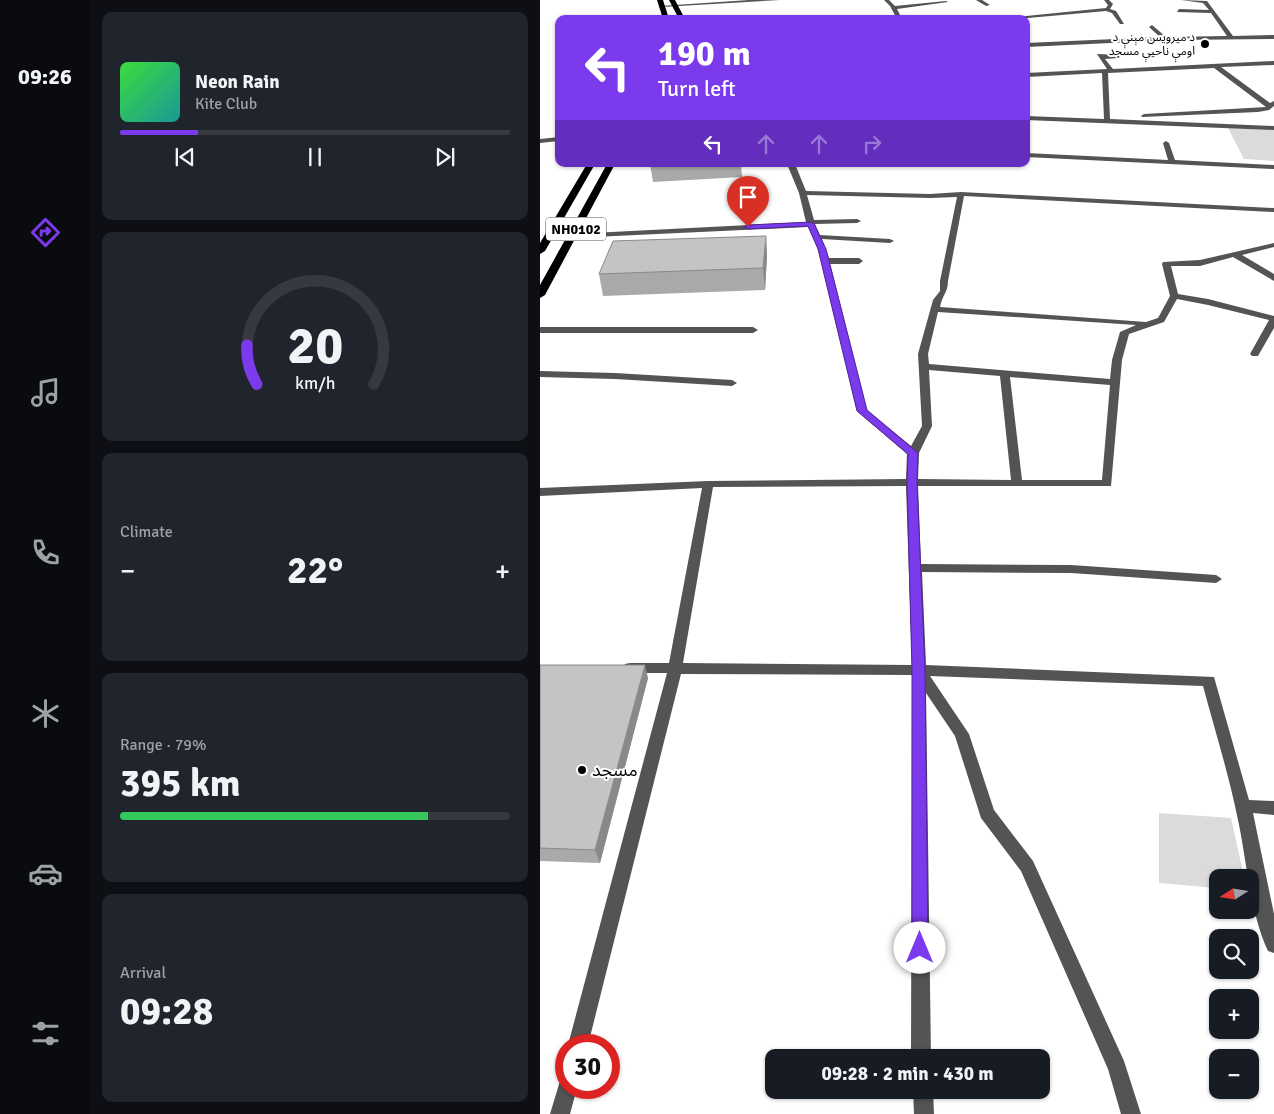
<!DOCTYPE html>
<meta charset="utf-8">
<style>
:root{--surface:#171b24;--page:#20242c;--text:#f1f3f6;--muted:#9ea1a6;--line:#363941;--accent:#7c3aed}
body{margin:0;font-family:Signika,"Noto Sans Arabic",sans-serif;background:var(--page);color:var(--text);height:100vh;display:flex;flex-direction:column;font-size:19px;white-space:nowrap}
*{box-sizing:border-box;margin:0}
p{font-size:16px;color:var(--muted)}
.icon{flex:none;width:28px;height:28px;fill:none;stroke:currentColor;stroke-width:2;stroke-linecap:round;stroke-linejoin:round}
.map{position:relative;flex:1;overflow:hidden}
.details{display:flex;flex-direction:column;gap:12px;padding:12px;background:#0d0f14;width:450px}
.details>*{flex:none}
.hud{position:absolute;left:15px;top:15px;width:475px;height:152px;border-radius:10px;box-shadow:0 1px 4px #0004;background:#7c3aed;color:#fff;overflow:hidden}
.needle{width:32px;rotate:258deg}
.tools{position:absolute;left:669px;top:869px;display:grid;gap:10px}
.tools a{display:grid;place-items:center;width:50px;height:50px;border-radius:10px;background:var(--surface);box-shadow:0 1px 4px #0004;font-size:25px}
.speed{position:absolute;left:15px;top:1034px;display:flex;gap:10px;font-size:25px;font-weight:700;text-align:center}
.speed>*{display:grid;place-content:center;width:65px;height:65px;border-radius:50%;background:var(--surface);box-shadow:0 1px 4px #0004;line-height:1}
.speed .limit{border:8px solid #d22;background:#fff;color:#111}
.pin{position:absolute;display:grid;place-items:center;width:42px;height:42px;color:#fff;margin:-51px -21px;border-radius:50% 50% 50% 0;rotate:-45deg;box-shadow:0 0 5px #0007}
.pin .icon{rotate:45deg}
.me{position:absolute;width:55px;margin:-28px;rotate:0deg;stroke-linejoin:round;filter:drop-shadow(0 0 4px #0008)}
.turn{display:flex;align-items:center;gap:18px;height:105px;padding:0 20px;font-size:22px}
.turn .icon{width:65px;height:65px;stroke-width:2.5}
.turn b{display:block;font-size:35px;line-height:42px}
.lanes{display:flex;align-items:center;height:48px;padding:0 20px;background:#0003;justify-content:center;gap:25px;direction:ltr}
.lanes .off{opacity:.35}
.big{font-size:38px;font-weight:700;line-height:1.1}
.details .widget{flex:1;display:flex;flex-direction:column;justify-content:center;gap:8px;min-width:0;padding:0 18px;border-radius:10px;background:var(--page)}
.details .dial{align-items:center;gap:0}
.dial svg{height:130px;overflow:visible;fill:none;stroke:var(--line);stroke-width:7;stroke-linecap:round;text-anchor:middle}
.dial text{fill:var(--text);stroke:none}
.song{display:flex;align-items:center;gap:15px}
.cover{width:60px;height:60px;border-radius:8px;background:linear-gradient(135deg,hsl(120 70% 55%),hsl(180 70% 35%))}
.played{height:5px;border-radius:2px;background:linear-gradient(90deg,var(--accent) 20%,var(--line) 20%)}
.keys{display:flex;justify-content:space-around;direction:ltr}
.heat{display:flex;justify-content:space-between;align-items:center;font-size:28px;direction:ltr}
.charge{height:8px;border-radius:4px;background:linear-gradient(90deg,#34c759 79%,var(--line) 0)}
.trip{position:absolute;left:225px;top:1049px;width:285px;height:50px;border-radius:10px;background:var(--surface);box-shadow:0 1px 4px #0004;font-weight:700;line-height:50px;text-align:center}
main{display:flex;flex:1;min-height:0}
.menu{display:flex;flex-direction:column;width:90px;justify-content:space-around;align-items:center;background:#090b0e;color:var(--muted)}
.menu .icon{width:35px;height:35px}
.menu .current{color:var(--accent)}
.menu b{font-size:22px;color:var(--text)}
.map>svg:first-child{display:block}
</style>
<main>
<nav class="menu">
<b>09:26</b>
<svg class="icon current" aria-label="directions" viewBox="0 0 24 24"><path d="M12 3l9 9-9 9-9-9zM9 14v-3h6M13 9l2 2-2 2"/></svg>
<svg class="icon" aria-label="music" viewBox="0 0 24 24"><path d="M9 18V5l10-2v13"/><circle cx="6" cy="18" r="3"/><circle cx="16" cy="16" r="3"/></svg>
<svg class="icon" aria-label="phone" viewBox="0 0 24 24"><path d="M5 4h4l2 5-3 2q2 4 5 5l2-3 5 2v4C11 20 4 13 5 4z"/></svg>
<svg class="icon" aria-label="climate" viewBox="0 0 24 24"><path d="M12 3v18M4 7l16 10M4 17L20 7"/></svg>
<svg class="icon" aria-label="car" viewBox="0 0 24 24"><path d="M5 17H2v-5l4-1 3-4h7l3 4 3 1v5h-3M9 17h6M6 11h13"/><circle cx="7" cy="17" r="2"/><circle cx="17" cy="17" r="2"/></svg>
<svg class="icon" aria-label="filters" viewBox="0 0 24 24"><path d="M4 7h16M4 17h16"/><circle cx="9" cy="7" r="2"/><circle cx="15" cy="17" r="2"/></svg>
</nav>
<section class="details">
<div class="widget">
<div class="song"><i class="cover"></i><div><b>Neon Rain</b><p>Kite Club</p></div></div>
<div class="played"></div>
<div class="keys"><svg class="icon" aria-label="previous" viewBox="0 0 24 24"><path d="M18 5L8 12l10 7zM5 5v14"/></svg><svg class="icon" aria-label="pause" viewBox="0 0 24 24"><path d="M8 5v14M16 5v14"/></svg><svg class="icon" aria-label="next" viewBox="0 0 24 24"><path d="M6 5l10 7-10 7zM19 5v14"/></svg></div>
</div>
<div class="widget dial"><svg viewBox="0 0 100 80">
<path d="M14 69A42 42 0 1 1 86 69"/>
<path d="M14 69A42 42 0 0 1 8 45" stroke="#7c3aed"/>
<text x="50" y="56" font-size="32" font-weight="700">20</text>
<text x="50" y="72" font-size="11">km/h</text>
</svg></div>
<div class="widget"><p>Climate</p>
<div class="heat"><a>−</a><b class="big">22°</b><a>+</a></div>
</div>
<div class="widget"><p>Range · 79%</p><b class="big">395 km</b><div class="charge"></div></div>
<div class="widget"><p>Arrival</p><b class="big">09:28</b></div>
</section>
<div class="map">
<svg width="734" height="1114" viewBox="0 0 734 1114">
<rect width="100%" height="100%" fill="#fff"/>
<g fill="#dbdbdb">
<path d="M 688,128 L 734,130 L 734,161 L 704,159 Z"/>
<path d="M 619,813 L 691,818 L 704,877 L 678,878 L 677,888 L 619,883 Z"/>
</g>
<g fill="none" stroke-linecap="round" stroke-linejoin="round">
<g fill="#545454" fill-rule="evenodd">
<path d="M 209,0 L 240,0 L 122,7 L 120,6 Z"/>
<path d="M 344,0 L 349,0 L 355,6 L 406,1 L 408,2 L 357,9 L 362,19 L 357,19 L 350,6 Z"/>
<path d="M 436,0 L 442,0 L 450,5 L 446,6 Z"/>
<path d="M 564,0 L 569,0 L 573,4 L 570,9 L 576,11 L 584,24 L 580,24 L 572,13 L 566,11 L 477,19 L 455,19 L 566,8 L 568,5 Z"/>
<path d="M 641,0 L 667,1 L 693,36 L 734,35 L 734,39 L 634,40 L 486,47 L 486,43 L 620,37 L 609,27 L 612,25 L 626,37 L 687,36 L 671,13 L 637,12 L 639,9 L 669,10 L 663,3 Z"/>
<path d="M 557,54 L 581,55 L 579,58 L 565,59 L 573,69 L 734,61 L 734,65 L 681,67 L 730,103 L 734,101 L 734,106 L 729,110 L 718,112 L 602,117 L 601,116 L 604,114 L 726,107 L 674,68 L 568,73 L 570,119 L 734,126 L 734,130 L 486,120 L 486,116 L 564,119 L 562,73 L 486,77 L 486,73 L 567,69 Z"/>
<path d="M 19,137 L 19,141 L 0,143 L 0,139 Z"/>
<path d="M 626,141 L 629,143 L 635,160 L 734,165 L 734,169 L 486,157 L 486,153 L 628,160 L 623,143 Z"/>
<path d="M 247,164 L 255,164 L 266,191 L 390,194 L 421,192 L 734,208 L 734,212 L 424,196 L 408,281 C 408,292 402,296 400,307 L 606,322 L 618,318 L 630,296 L 622,264 L 623,262 L 660,260 L 734,243 L 734,247 L 702,255 L 734,274 L 734,281 L 693,257 L 660,266 L 631,266 L 638,294 L 668,299 L 734,316 L 734,328 L 718,356 L 712,356 L 710,354 L 729,320 L 668,305 L 637,299 L 624,322 L 589,334 L 582,360 L 571,486 L 378,486 L 381,564 L 531,565 L 676,575 L 682,579 L 676,583 L 531,573 L 382,572 L 386,665 L 674,677 L 709,800 L 734,801 L 734,815 L 713,813 L 734,914 L 734,953 L 728,951 C 710,912 707,862 698,820 C 689,775 675,731 663,686 L 390,676 L 429,734 L 454,810 L 493,861 L 584,1061 L 601,1114 L 581,1114 L 568,1069 L 481,871 L 441,818 L 415,736 L 386,693 L 391,1058 L 371,1058 L 372,675 L 141,674 L 48,1045 L 28,1045 L 127,673 L 90,673 L 85,672 L 83,668 L 85,664 L 90,663 L 129,663 L 162,488 L 0,496 L 0,488 L 168,481 L 366,479 L 367,454 L 317,411 L 278,249 L 268,227 L 32,238 L 28,236 L 32,234 L 266,222 L 259,193 ZM 267,195 L 390,198 L 417,197 L 400,281 L 400,291 L 393,300 L 378,354 L 382,426 L 371,446 L 327,410 L 290,264 L 319,264 L 323,261 L 319,258 L 289,258 L 282,239 L 350,243 L 354,241 L 350,239 L 280,235 L 275,224 L 317,223 L 321,221 L 317,219 L 274,220 ZM 398,312 L 596,325 L 580,332 L 572,360 L 570,379 L 389,364 L 388,354 ZM 389,370 L 460,376 L 471,480 L 378,479 L 379,453 L 392,426 ZM 470,377 L 570,385 L 562,480 L 482,480 ZM 366,486 L 372,665 L 143,663 L 173,487 Z"/>
<path d="M 0,327 L 213,327 L 218,330 L 213,333 L 0,333 Z"/>
<path d="M 0,371 L 75,373 L 192,380 L 197,383 L 192,386 L 75,379 L 0,377 Z"/>
<path d="M 26,1078 L 26,1088 L 37,1088 L 30,1114 L 10,1114 L 20,1081 Z"/>
<path d="M 373,1090 L 393,1090 L 394,1114 L 374,1114 Z"/>
</g>
<g fill="#000" fill-rule="evenodd">
<path d="M 117,0 L 123,0 L 129,19 L 123,19 Z"/>
<path d="M 129,0 L 135,0 L 145,19 L 139,19 Z"/>
<path d="M 47,164 L 55,164 L 5,251 L 0,254 L 0,243 Z"/>
<path d="M 67,164 L 75,164 L 5,295 L 0,298 L 0,285 Z"/>
</g>
</g>
<g fill="#a9a9a9">
<path d="M 110,164 L 201,164 L 202,177 L 113,182 Z"/>
<path d="M 226,236 L 227,257 L 225,290 L 63,296 L 59,274 Z"/>
<path d="M 0,665 L 108,678 L 60,863 L 0,861 Z"/>
</g>
<g fill="#898989">
<path d="M 226,236 L 227,257 L 225,290 L 223,268 Z"/>
<path d="M 105,665 L 108,678 L 60,863 L 55,850 Z"/>
</g>
<g fill="#c4c4c4" stroke="#898989">
<path d="M 226,236 L 223,268 L 59,274 L 73,241 Z"/>
<path d="M 0,665 L 105,665 L 55,850 L 0,848 Z"/>
</g>
<path fill="#7c3aed" stroke="#51269a" d="M 271,222 L 274,224 L 286,249 L 327,410 L 378,453 L 377,482 L 385,670 L 388,948 L 386,953 L 380,955 L 374,953 L 372,948 L 372,670 L 367,482 L 368,454 L 317,411 L 278,249 L 268,226 L 208,229 L 204,227 L 208,225 Z"/>
<g fill="#000" stroke="#fff" stroke-width="2">
<circle cx="665" cy="44" r="5"/>
<circle cx="42" cy="770" r="5"/>
</g>
<g text-anchor="middle" stroke-width="4" stroke-linejoin="round" paint-order="stroke">
<g font-size="12" fill="#000" stroke="#fff" text-anchor="end">
<text x="655" y="41">د ميرویس مېنې د<tspan x="655" dy="14">اومې ناحيې مسجد</tspan></text>
</g>
<rect fill="#fff" stroke="#4c4c4c" stroke-width="1" x="6" y="217.5" width="60" height="23" rx="4"/>
<g font-size="14" font-weight="bold" fill="#000">
<text x="36" y="234">NH0102</text>
</g>
<g font-size="18" fill="#000" stroke="#fff" text-anchor="start">
<text x="52" y="776">مسجد</text>
</g>
</g>
</svg>
<div class="tools">
<a><svg class="needle" viewBox="-14 -14 28 28"><path d="M0-13l5 13h-10z" fill="#e53935"/><path d="M0 13l5-13h-10z" fill="#9ea1a6"/></svg></a>
<a><svg class="icon" aria-label="search" viewBox="0 0 24 24"><circle cx="10" cy="10" r="6"/><path d="M15 15l6 6"/></svg></a>
<a>+</a>
<a>−</a>
</div>
<div class="speed"><div class="limit">30</div></div>
<div class="pin" style="left:208px;top:227px;background:#d93025"><svg class="icon" aria-label="arrive" viewBox="0 0 24 24"><path d="M6 21V4h12l-3 4 3 4H6"/></svg></div>
<svg class="me" style="left:380px;top:948px" viewBox="-20 -20 40 40"><circle r="19" fill="#fff"/><path d="M0-13L10 11 0 6-10 11z" fill="#7c3aed"/></svg>
<div class="trip">09:28 · 2 min · 430 m</div>
<div class="hud">
<div class="turn"><svg class="icon" aria-label="left" viewBox="0 0 24 24"><path d="M17 20v-9H6M10 6l-5 5 5 5"/></svg><div><b>190 m</b>Turn left</div></div>
<div class="lanes"><svg class="icon" aria-label="left" viewBox="0 0 24 24"><path d="M17 20v-9H6M10 6l-5 5 5 5"/></svg><svg class="icon off" aria-label="ahead" viewBox="0 0 24 24"><path d="M12 20V5M6 11l6-6 6 6"/></svg><svg class="icon off" aria-label="ahead" viewBox="0 0 24 24"><path d="M12 20V5M6 11l6-6 6 6"/></svg><svg class="icon off" aria-label="right" viewBox="0 0 24 24"><path d="M7 20v-9h11M14 6l5 5-5 5"/></svg></div>
</div>
</div>
</main>
